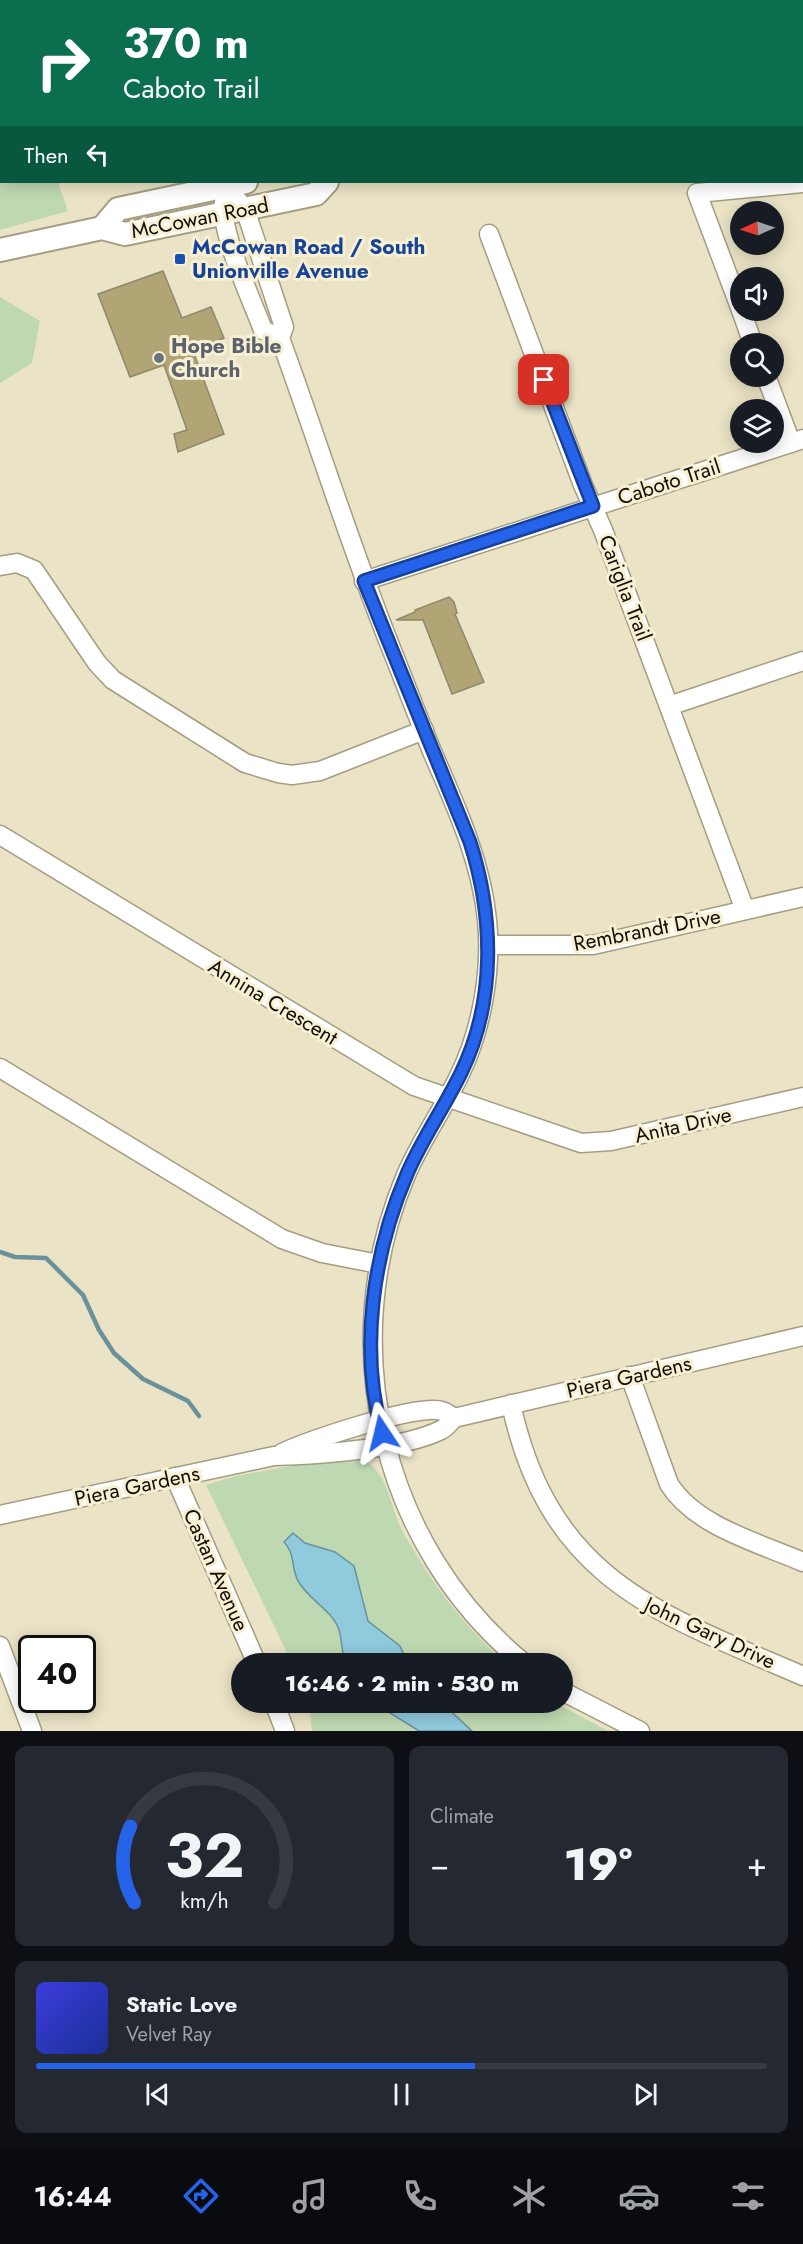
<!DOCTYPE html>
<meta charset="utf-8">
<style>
:root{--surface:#171b24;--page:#242831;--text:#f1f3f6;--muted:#9ea1a6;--line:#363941;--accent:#2563eb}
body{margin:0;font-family:Jost,sans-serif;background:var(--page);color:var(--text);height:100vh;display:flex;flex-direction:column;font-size:22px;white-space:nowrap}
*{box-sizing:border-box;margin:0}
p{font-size:20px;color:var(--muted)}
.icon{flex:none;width:33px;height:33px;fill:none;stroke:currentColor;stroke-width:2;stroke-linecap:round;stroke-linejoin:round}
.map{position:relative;height:1731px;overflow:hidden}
.details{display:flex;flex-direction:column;gap:15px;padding:15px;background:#0d0f14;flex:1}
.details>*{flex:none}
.top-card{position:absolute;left:0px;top:0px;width:804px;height:183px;box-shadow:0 3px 15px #0003;background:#0b6e4f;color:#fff;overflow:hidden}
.needle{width:39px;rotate:267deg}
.tools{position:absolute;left:730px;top:201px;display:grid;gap:12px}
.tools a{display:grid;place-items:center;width:54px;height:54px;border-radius:50%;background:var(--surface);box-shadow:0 3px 15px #0003;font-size:30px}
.speed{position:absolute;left:18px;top:1635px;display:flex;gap:12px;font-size:30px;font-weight:700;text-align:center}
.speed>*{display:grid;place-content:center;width:78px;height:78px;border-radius:50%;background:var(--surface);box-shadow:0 3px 15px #0003;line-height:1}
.speed .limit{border:3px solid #111;border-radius:9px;background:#fff;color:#111}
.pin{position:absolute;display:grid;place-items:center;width:51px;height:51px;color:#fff;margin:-26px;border-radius:12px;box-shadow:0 3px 9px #0006}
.me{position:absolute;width:66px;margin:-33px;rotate:350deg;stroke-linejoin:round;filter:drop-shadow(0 0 4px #0008)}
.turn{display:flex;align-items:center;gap:21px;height:126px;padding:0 24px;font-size:27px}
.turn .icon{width:78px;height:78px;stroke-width:2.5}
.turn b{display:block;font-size:42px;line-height:51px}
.then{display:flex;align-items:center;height:57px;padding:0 24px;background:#0003;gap:12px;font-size:22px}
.big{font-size:45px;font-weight:800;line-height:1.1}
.details .card{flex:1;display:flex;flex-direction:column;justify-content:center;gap:9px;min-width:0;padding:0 21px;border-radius:12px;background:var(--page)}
.details .dial{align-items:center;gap:0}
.dial svg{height:156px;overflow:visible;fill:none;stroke:var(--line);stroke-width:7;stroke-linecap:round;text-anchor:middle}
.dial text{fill:var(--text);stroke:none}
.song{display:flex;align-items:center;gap:18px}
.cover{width:72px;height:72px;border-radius:9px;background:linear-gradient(135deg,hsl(240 70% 55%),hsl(230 70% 35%))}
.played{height:6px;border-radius:3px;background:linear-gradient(90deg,var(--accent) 60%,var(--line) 60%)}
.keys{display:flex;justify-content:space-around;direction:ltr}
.heat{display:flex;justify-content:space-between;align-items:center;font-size:33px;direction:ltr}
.details .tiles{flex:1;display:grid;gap:15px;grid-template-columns:1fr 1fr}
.card:last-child{grid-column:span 2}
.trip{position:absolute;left:231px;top:1653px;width:342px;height:60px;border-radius:30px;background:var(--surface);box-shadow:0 3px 15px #0003;font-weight:800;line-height:60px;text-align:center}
.dock{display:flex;height:96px;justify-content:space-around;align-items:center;background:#090b0e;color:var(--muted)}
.dock .icon{width:42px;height:42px}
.dock .selected{color:var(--accent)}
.dock b{font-size:27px;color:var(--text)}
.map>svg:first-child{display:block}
</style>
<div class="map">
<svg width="803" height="1731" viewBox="0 0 803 1731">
<rect width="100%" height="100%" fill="#eae3c5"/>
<g fill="#bed9b1">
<path d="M 0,0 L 17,0 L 2,2 L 2,182 L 58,182 L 68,211 L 0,230 Z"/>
<path d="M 0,297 L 40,321 L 32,363 L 0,383 Z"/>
<path d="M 345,1456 C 359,1457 368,1460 377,1471 C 390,1487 392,1512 402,1530 C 430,1581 462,1624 505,1663 L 292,1663 L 206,1485 L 236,1476 Z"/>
<path d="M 309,1703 L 556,1703 L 608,1731 L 312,1731 Z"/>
</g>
<g fill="#90cadd" stroke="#6a929c" stroke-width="1.5">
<path d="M 293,1533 L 305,1543 L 335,1552 L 354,1566 L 368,1621 L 400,1646 L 408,1663 L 347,1663 C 340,1652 343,1639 338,1627 C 331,1610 309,1600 298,1581 C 291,1567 295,1553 284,1542 Z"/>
<path d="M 374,1703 L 442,1703 L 472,1731 L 419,1731 Z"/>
</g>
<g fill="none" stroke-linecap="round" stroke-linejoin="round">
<g stroke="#6a929c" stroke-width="4.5">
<path d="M 190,0 L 190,2"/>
<path d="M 0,1252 L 15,1257 L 46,1258 L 83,1295 L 99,1330 L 114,1353 L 143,1379 L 188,1401 L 199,1416"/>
</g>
</g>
<g fill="#b1a576" stroke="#8f886d" stroke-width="1.5">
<path d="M 163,271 L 182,318 L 211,307 L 224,338 L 193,351 L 224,434 L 178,452 L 174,434 L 187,430 L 164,365 L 130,377 L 98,294 Z"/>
<path d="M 449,597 L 454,602 L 457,613 L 455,614 L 484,682 L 452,694 L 423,620 L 396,620 L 415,612 L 415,610 Z"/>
</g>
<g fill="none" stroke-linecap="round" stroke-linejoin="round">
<g stroke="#a49d81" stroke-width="21">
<g id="minor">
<path d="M 226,187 L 245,209 L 284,327 L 280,338 C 317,439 349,542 389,643 C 404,680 418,718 434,756 C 457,809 481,861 487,920 C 492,969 482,1029 460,1074 C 444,1108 421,1140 406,1175 C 334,1345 381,1547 525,1664"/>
<path d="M 224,202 C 219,231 252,300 263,330 L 280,338"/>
<path d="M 489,234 L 583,485 L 603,530 L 745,910"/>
<path d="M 741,310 L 697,193 L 803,183"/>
<path d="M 741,310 L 753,344"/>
<path d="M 766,376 L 791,443"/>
<path d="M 0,566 L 17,563 L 34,570 L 97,663 L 113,680 L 245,763 L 278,773 L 292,775 L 320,771 L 424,730"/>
<path d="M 364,581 L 803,439"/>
<path d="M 669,706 L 803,661"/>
<path d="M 0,835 L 414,1086 L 581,1143 L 611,1141 L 803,1097"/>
<path d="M 489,945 L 593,945 L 803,897"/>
<path d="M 0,1068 L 282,1239 L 322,1253 L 379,1264"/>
<path d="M 630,1376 L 669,1484 C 695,1526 759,1543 803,1562"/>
<path d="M 511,1404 C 549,1579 655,1612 803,1676"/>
<path d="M 282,1453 C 308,1441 418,1403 442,1411 C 446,1412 451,1416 454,1418"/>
<path d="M 175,1477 L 257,1664"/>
<path d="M 0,1515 L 274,1456 C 317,1455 403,1449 441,1430 C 446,1428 450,1422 454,1418 L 803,1336"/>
<path d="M 0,1646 L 32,1731"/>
<path d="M 562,1691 L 640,1731"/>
<path d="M 274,1702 L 285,1731"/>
</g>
</g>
<g stroke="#a49d81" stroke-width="26">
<g id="major">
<path d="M 802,40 L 803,40"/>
<path d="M 802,66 L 803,66"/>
<path d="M 102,228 L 118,209 L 246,182"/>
<path d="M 0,250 L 102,228 L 125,234 L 316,194 L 327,182"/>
</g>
</g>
<g stroke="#a49d81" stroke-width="30">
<path id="highway" d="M 802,102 L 803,102"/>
</g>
<use href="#minor" stroke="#fff" stroke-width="18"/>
<use href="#major" stroke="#fff" stroke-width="22"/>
<use href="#highway" stroke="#fff" stroke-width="27"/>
</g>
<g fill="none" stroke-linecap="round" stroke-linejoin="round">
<g stroke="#184099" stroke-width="15">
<path id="route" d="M 382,1433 C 359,1349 373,1253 407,1174 C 422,1139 444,1108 461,1073 C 496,1001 494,917 470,842 L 364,581 L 593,506 L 544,380"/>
</g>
<use href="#route" stroke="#2563eb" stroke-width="10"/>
</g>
<rect fill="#1a4fb4" stroke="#f7f0d2" stroke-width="2" x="174" y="253" width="12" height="12" rx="3"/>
<circle fill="#6b7280" stroke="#f7f0d2" stroke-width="2" cx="159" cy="358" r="6"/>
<g text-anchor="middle" stroke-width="6" stroke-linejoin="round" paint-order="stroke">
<g font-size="21" fill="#110e05" stroke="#f7f0d2">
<text transform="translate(200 218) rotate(-11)" y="7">McCowan Road</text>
<text transform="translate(669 482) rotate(-18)" y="7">Caboto Trail</text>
<text transform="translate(625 588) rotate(69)" y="7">Cariglia Trail</text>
<text transform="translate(647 930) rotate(-11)" y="7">Rembrandt Drive</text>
<text transform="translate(273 1002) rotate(31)" y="7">Annina Crescent</text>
<text transform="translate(683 1125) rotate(-13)" y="7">Anita Drive</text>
<text transform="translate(629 1377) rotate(-13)" y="7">Piera Gardens</text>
<text transform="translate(137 1486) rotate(-12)" y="7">Piera Gardens</text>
<text transform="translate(216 1570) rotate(66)" y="7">Castan Avenue</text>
<text transform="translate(710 1633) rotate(25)" y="7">John Gary Drive</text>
</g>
<g font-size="21" font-weight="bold" fill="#164399" stroke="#f7f0d2" text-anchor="start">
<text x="192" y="254">McCowan Road / South<tspan x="192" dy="24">Unionville Avenue</tspan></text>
</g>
<g font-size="21" font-weight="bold" fill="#5b616d" stroke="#f7f0d2" text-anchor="start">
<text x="171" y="353">Hope Bible<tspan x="171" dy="24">Church</tspan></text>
</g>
</g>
</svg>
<div class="tools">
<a><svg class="needle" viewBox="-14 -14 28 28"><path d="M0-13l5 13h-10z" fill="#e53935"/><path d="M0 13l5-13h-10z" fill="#9ea1a6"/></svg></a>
<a><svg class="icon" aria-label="sound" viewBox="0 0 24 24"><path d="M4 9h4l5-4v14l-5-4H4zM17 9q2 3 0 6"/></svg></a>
<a><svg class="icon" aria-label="search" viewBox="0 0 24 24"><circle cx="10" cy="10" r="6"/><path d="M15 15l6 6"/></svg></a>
<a><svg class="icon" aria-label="layers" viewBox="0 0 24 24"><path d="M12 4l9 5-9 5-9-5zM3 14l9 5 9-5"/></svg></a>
</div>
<div class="speed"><div class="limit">40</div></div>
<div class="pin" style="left:544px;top:380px;background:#d93025"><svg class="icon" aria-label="arrive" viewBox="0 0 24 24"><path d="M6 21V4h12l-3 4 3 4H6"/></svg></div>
<svg class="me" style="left:382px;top:1433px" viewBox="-20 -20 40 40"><path d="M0-17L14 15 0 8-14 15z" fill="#2563eb" stroke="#fff" stroke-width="4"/></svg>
<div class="trip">16:46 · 2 min · 530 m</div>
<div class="top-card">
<div class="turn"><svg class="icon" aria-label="right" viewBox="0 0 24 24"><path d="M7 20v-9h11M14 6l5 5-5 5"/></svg><div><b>370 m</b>Caboto Trail</div></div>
<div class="then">Then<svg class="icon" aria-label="left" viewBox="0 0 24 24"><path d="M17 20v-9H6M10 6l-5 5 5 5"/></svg></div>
</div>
</div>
<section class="details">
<div class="tiles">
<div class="card dial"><svg viewBox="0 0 100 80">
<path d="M14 69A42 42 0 1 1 86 69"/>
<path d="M14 69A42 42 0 0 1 12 30" stroke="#2563eb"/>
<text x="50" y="56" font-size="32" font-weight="700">32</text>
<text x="50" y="72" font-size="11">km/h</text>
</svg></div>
<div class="card"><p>Climate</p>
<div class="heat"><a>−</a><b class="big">19°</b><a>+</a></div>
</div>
<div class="card">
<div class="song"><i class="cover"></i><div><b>Static Love</b><p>Velvet Ray</p></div></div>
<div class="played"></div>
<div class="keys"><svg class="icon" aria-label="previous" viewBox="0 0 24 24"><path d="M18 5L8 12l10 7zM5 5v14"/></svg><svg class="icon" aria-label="pause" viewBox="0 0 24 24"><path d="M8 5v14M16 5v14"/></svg><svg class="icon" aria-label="next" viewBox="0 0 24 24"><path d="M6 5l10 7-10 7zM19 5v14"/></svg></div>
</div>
</div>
</section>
<nav class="dock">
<b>16:44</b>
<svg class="icon selected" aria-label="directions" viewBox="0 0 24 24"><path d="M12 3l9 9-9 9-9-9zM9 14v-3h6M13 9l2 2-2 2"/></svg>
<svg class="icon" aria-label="music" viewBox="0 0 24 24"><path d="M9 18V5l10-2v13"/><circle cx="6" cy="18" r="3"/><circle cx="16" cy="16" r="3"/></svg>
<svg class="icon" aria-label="phone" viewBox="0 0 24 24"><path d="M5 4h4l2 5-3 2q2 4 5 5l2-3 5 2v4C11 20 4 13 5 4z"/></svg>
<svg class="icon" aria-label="climate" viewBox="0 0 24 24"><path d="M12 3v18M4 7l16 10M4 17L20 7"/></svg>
<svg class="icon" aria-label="car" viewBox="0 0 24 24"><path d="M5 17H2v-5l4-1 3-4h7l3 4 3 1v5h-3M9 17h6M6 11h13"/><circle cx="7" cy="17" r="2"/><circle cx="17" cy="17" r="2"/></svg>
<svg class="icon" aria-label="filters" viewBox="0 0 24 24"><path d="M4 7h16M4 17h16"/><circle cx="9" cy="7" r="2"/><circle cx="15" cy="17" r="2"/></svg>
</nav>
